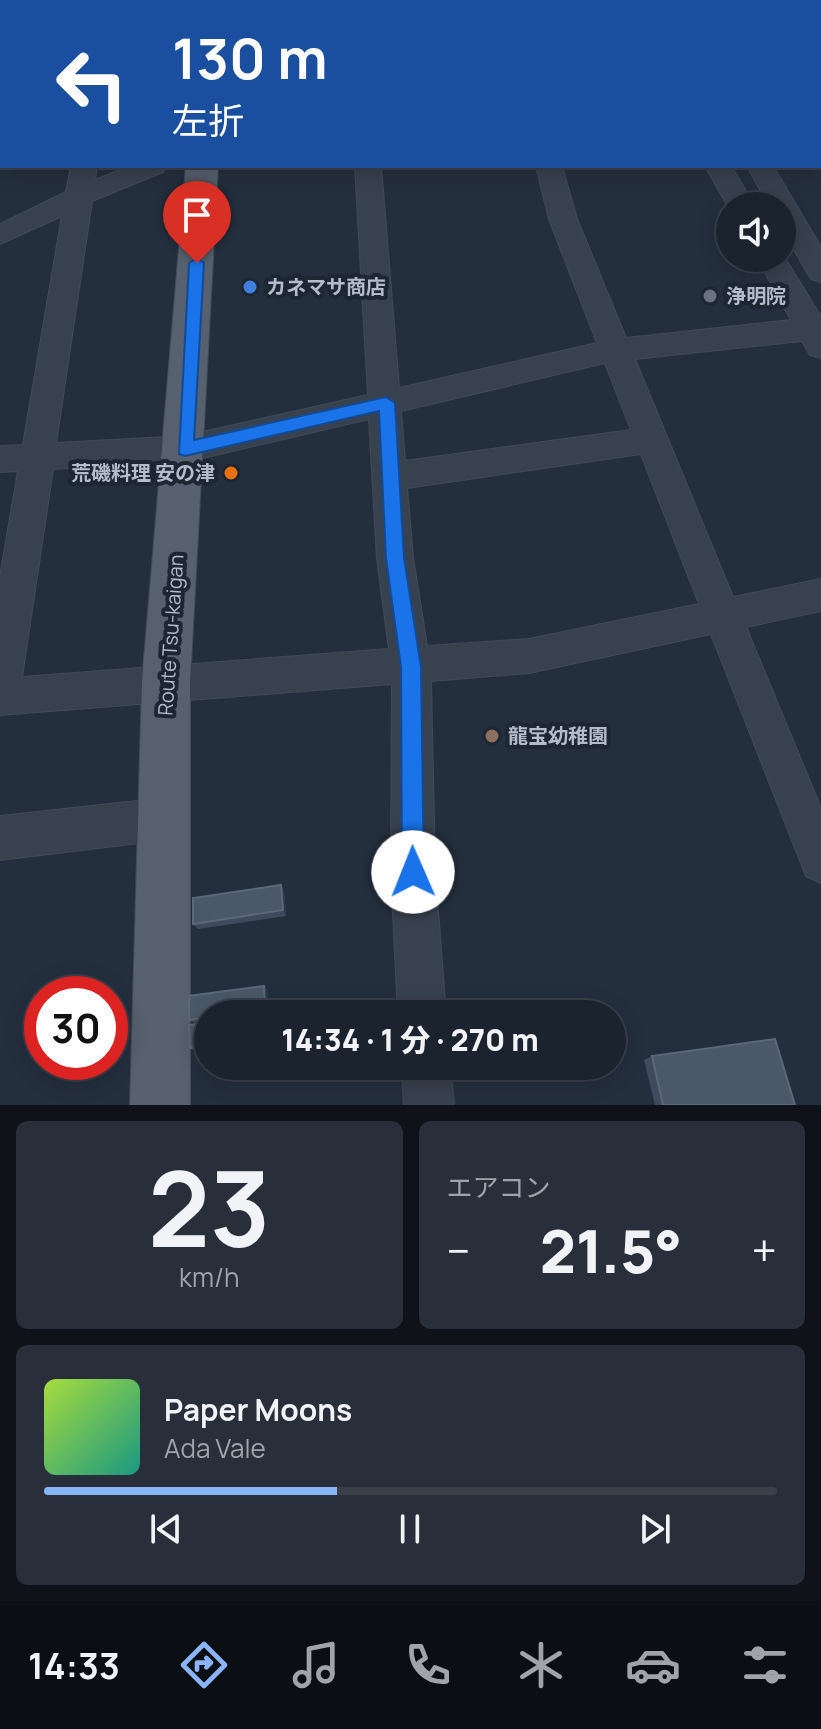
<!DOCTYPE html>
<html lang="ja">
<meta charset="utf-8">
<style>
:root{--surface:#1b232e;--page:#282f3a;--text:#f1f3f6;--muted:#a0a4aa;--line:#39404a;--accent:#8ab4f8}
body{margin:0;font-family:Manrope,"Noto Sans JP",sans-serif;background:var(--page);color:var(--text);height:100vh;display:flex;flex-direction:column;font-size:30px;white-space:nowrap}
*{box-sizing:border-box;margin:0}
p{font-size:26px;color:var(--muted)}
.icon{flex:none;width:44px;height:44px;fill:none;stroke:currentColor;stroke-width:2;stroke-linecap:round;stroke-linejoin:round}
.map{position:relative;height:1105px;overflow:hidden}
.side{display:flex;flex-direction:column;gap:16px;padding:16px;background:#0f1319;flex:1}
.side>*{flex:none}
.guide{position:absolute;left:0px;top:0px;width:822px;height:168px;box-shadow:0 4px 20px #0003,0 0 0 2px var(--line);background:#1a4fa0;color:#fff;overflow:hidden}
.buttons{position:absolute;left:716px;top:192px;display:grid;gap:16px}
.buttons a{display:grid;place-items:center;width:80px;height:80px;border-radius:50%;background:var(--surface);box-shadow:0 4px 20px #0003,0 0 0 2px var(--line);font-size:40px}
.speed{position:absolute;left:24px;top:976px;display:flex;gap:16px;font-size:40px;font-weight:700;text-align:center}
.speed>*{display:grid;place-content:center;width:104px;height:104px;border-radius:50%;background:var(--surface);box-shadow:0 4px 20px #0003,0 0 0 2px var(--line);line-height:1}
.speed .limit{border:12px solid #d22;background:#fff;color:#111}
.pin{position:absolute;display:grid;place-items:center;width:68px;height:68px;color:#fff;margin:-82px -34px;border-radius:50% 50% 50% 0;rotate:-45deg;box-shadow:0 0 8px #0007}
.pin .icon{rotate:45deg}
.me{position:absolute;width:88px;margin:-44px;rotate:359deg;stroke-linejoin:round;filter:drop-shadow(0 0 6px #0008)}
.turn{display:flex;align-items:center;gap:28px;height:168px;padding:0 40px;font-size:36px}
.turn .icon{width:104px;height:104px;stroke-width:2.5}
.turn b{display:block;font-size:56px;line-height:68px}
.big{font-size:60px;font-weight:800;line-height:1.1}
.side .widget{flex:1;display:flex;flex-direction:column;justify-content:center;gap:12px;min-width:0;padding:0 28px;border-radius:12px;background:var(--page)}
.side .dial{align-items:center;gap:0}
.dial b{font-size:104px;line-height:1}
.song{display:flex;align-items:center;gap:24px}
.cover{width:96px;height:96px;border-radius:12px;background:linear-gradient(135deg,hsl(80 70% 55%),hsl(170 70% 35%))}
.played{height:8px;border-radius:4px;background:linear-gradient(90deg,var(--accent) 40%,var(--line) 40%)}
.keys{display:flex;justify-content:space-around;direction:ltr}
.heat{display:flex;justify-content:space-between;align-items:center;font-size:44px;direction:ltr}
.side .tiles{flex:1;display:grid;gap:16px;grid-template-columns:1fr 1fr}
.widget:last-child{grid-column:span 2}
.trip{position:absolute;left:194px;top:1000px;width:432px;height:80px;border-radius:40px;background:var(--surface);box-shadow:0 4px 20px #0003,0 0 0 2px var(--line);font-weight:800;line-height:80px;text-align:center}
.tab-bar{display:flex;height:128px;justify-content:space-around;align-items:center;background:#0b0e12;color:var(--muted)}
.tab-bar .icon{width:56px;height:56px}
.tab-bar .active{color:var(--accent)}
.tab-bar b{font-size:36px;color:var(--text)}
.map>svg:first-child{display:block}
</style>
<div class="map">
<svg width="821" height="1105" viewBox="0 0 821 1105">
<rect width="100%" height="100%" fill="#242f3e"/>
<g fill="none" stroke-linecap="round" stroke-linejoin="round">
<g stroke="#414a57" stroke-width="2">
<g id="minor">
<rect x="341" y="0" width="22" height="2"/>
<path d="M 496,0 L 518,0 L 519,2 L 497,2 Z"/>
<path d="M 791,0 L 813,0 L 814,2 L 792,2 Z"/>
<path d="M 2,15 L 2,35 L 0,36 L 0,16 Z"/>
<rect x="820" y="25" width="1" height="16"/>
<rect x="820" y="98" width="1" height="16"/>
<path d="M 71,166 L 97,166 L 95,180 L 130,166 L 167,166 L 163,172 L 92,201 L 56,443 L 185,436 L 368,395 L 355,166 L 381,166 L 399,388 L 597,343 L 549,219 L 536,166 L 562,166 L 577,219 L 626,338 L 791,320 L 757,258 L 782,258 L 782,253 L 821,317 L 821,358 L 810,355 L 802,341 L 635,359 L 733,597 L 821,579 L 821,611 L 746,627 L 821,808 L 821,883 L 806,876 L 711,634 L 529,673 L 431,681 L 435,872 L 446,1014 L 398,1014 L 391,872 L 392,684 L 0,715 L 0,577 L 18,471 L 0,472 L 0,446 L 23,445 L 62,216 L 0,244 L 0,224 L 66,192 ZM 605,363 L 631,430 L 405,461 L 401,411 ZM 369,419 L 377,558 L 389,649 L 22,677 L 53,469 L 185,462 ZM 641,454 L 699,604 L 529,639 L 427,646 L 413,558 L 407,488 Z"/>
<path d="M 705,166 L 731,166 L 755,206 L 730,206 L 730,210 Z"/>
<path d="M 747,166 L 773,166 L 821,247 L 821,282 L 811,279 L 782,229 L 782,206 L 769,206 Z"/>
<path d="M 164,798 L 179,804 L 185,819 L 179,834 L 164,840 L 0,860 L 0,816 Z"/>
<path d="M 402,1066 L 450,1066 L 454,1105 L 404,1105 Z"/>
</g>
</g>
<g stroke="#414a57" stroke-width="2">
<g id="major">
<path d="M 197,0 L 225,0 L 196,2 Z"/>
<path d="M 186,166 L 218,166 L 190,682 L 190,1105 L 130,1105 L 142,682 Z"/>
</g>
</g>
<use href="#minor" fill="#38414e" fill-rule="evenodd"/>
<use href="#major" fill="#56606e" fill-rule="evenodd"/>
</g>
<g fill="#3f4b5c">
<path d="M 281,885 L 284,891 L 286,916 L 198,929 L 193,924 Z"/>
<path d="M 267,989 L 269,1012 L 254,1014 L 208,1014 L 208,1021 L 194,1023 L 189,1020 Z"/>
<path d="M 208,1023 L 208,1048 L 194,1050 L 190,1048 Z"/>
<path d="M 652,1056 L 795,1105 L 655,1105 L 644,1060 Z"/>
</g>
<g fill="#2f3b4b">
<path d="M 281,885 L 284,891 L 286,916 L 283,910 Z"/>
<path d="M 264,986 L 267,989 L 269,1012 L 265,1009 Z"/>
</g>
<g fill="#4b5868" stroke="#5c6777" stroke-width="2">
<path d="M 281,885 L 283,910 L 193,924 L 193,898 Z"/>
<path d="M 264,986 L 265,1009 L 228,1014 L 208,1014 L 208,1017 L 189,1020 L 189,996 Z"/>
<path d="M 208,1023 L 208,1045 L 190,1048 L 189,1025 Z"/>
<path d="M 775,1039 L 795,1105 L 663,1105 L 652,1056 Z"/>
</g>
<path fill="#1a73e8" stroke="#114b97" stroke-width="2" d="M 197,258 L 204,263 L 194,440 L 386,397 L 395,403 L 404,558 L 421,667 L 424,872 L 421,879 L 413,883 L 405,879 L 402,872 L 401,667 L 386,558 L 379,411 L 185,456 L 179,454 L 189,263 Z"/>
<circle fill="#3f7fe0" stroke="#1d2633" stroke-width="3" cx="250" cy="287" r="8"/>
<circle fill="#6b7280" stroke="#1d2633" stroke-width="3" cx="710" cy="296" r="8"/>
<circle fill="#e8710a" stroke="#1d2633" stroke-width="3" cx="231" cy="473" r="8"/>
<circle fill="#8d6e63" stroke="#1d2633" stroke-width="3" cx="492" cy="736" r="8"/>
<g text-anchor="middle" stroke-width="8" stroke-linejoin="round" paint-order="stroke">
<g font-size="20" font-weight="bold" fill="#b4bcc9" stroke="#1d2633" text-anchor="start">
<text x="266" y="294">カネマサ商店</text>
<text x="726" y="303">浄明院</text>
<text x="215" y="480" text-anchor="end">荒磯料理 安の津</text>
<text x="508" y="743">龍宝幼稚園</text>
</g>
<g font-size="20" fill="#b4bcc9" stroke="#1d2633">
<text transform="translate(171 635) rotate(-86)" y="7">Route Tsu-kaigan</text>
</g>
</g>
</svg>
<div class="buttons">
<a><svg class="icon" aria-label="sound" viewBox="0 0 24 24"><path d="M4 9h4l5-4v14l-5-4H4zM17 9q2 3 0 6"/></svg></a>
</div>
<div class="speed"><div class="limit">30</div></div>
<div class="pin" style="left:197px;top:263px;background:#d93025"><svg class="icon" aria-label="arrive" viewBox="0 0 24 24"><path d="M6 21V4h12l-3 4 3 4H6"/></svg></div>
<svg class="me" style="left:413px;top:872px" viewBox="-20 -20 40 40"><circle r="19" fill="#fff"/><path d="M0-13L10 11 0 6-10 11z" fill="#1a73e8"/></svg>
<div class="trip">14:34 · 1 分 · 270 m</div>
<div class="guide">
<div class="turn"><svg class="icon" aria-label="left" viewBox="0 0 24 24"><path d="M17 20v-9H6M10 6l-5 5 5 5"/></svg><div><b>130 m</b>左折</div></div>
</div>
</div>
<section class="side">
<div class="tiles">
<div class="widget dial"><b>23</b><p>km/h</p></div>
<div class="widget"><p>エアコン</p>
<div class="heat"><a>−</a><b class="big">21.5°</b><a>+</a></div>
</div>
<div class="widget">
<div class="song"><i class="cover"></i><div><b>Paper Moons</b><p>Ada Vale</p></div></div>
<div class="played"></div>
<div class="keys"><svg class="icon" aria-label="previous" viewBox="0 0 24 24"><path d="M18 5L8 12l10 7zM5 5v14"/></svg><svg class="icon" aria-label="pause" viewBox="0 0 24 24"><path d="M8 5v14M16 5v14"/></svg><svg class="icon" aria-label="next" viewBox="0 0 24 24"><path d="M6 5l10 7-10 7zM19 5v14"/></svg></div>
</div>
</div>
</section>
<nav class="tab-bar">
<b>14:33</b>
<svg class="icon active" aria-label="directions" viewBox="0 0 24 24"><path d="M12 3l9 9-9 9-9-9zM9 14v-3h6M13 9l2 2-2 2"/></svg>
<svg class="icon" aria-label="music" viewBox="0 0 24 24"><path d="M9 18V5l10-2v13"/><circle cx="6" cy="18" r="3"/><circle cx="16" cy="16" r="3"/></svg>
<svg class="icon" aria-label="phone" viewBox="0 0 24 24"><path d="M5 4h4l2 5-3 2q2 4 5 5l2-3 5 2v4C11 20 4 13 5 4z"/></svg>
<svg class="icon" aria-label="climate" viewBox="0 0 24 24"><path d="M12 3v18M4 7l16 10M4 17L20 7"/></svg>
<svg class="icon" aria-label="car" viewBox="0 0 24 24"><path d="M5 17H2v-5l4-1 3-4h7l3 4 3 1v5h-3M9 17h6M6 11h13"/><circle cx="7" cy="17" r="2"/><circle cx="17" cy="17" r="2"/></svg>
<svg class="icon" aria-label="filters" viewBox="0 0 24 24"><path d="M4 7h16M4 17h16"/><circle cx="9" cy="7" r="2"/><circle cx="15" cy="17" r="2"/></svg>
</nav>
